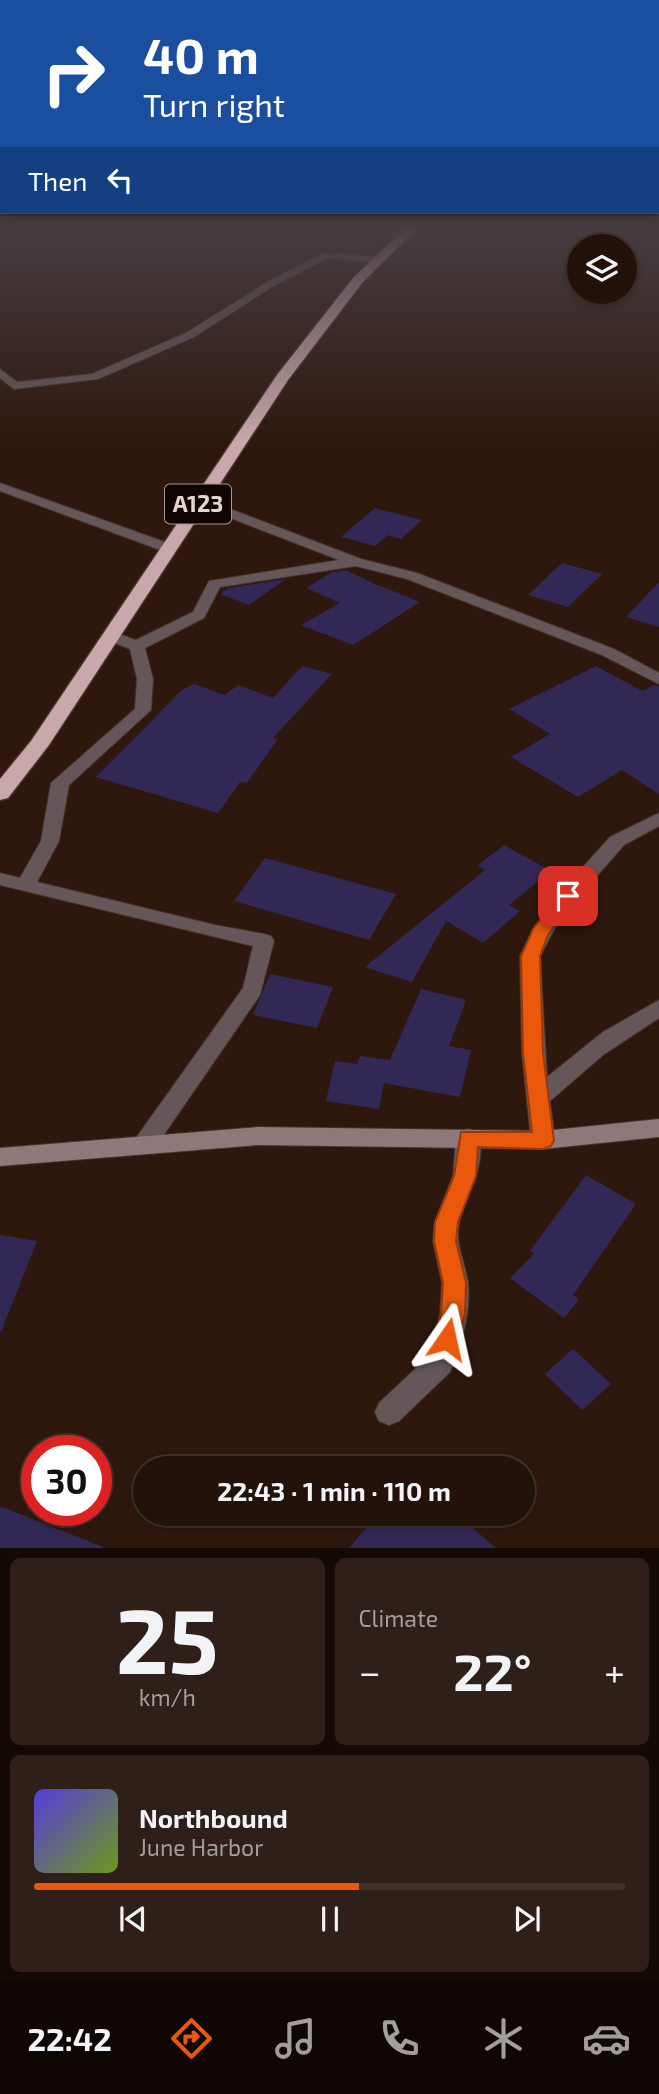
<!DOCTYPE html>
<meta charset="utf-8">
<style>
:root{--surface:#22120a;--page:#2e2018;--text:#f1f3f6;--muted:#a29e9c;--line:#3f322b;--accent:#ea580c}
body{margin:0;font-family:"Exo 2",sans-serif;background:var(--page);color:var(--text);height:100vh;display:flex;flex-direction:column;font-size:26px;white-space:nowrap}
*{box-sizing:border-box;margin:0}
p{font-size:23px;color:var(--muted)}
.icon{flex:none;width:38px;height:38px;fill:none;stroke:currentColor;stroke-width:2;stroke-linecap:round;stroke-linejoin:round}
.map{position:relative;height:1548px;overflow:hidden}
.drawer{display:flex;flex-direction:column;gap:10px;padding:10px;background:#130a06;flex:1}
.drawer>*{flex:none}
.guide{position:absolute;left:0px;top:0px;width:660px;height:214px;box-shadow:0 4px 10px #0003,0 0 0 2px var(--line);background:#1a4fa0;color:#fff;overflow:hidden}
.tools{position:absolute;left:567px;top:234px;display:grid;gap:14px}
.tools a{display:grid;place-items:center;width:70px;height:70px;border-radius:50%;background:var(--surface);box-shadow:0 4px 10px #0003,0 0 0 2px var(--line);font-size:35px}
.speed{position:absolute;left:21px;top:1435px;display:flex;gap:14px;font-size:35px;font-weight:700;text-align:center}
.speed>*{display:grid;place-content:center;width:91px;height:91px;border-radius:50%;background:var(--surface);box-shadow:0 4px 10px #0003,0 0 0 2px var(--line);line-height:1}
.speed .limit{border:10px solid #d22;background:#fff;color:#111}
.pin{position:absolute;display:grid;place-items:center;width:60px;height:60px;color:#fff;margin:-30px;border-radius:14px;box-shadow:0 4px 10px #0006}
.me{position:absolute;width:77px;margin:-38px;rotate:11deg;stroke-linejoin:round;filter:drop-shadow(0 0 5px #0008)}
.turn{display:flex;align-items:center;gap:24px;height:147px;padding:0 28px;font-size:32px}
.turn .icon{width:91px;height:91px;stroke-width:2.5}
.turn b{display:block;font-size:49px;line-height:60px}
.then{display:flex;align-items:center;height:66px;padding:0 28px;background:#0003;gap:14px;font-size:26px}
.big{font-size:52px;font-weight:700;line-height:1.1}
.drawer .tile{flex:1;display:flex;flex-direction:column;justify-content:center;gap:10px;min-width:0;padding:0 24px;border-radius:10px;background:var(--page)}
.drawer .dial{align-items:center;gap:0}
.dial b{font-size:91px;line-height:1}
.song{display:flex;align-items:center;gap:21px}
.cover{width:84px;height:84px;border-radius:10px;background:linear-gradient(135deg,hsl(250 70% 55%),hsl(80 70% 35%))}
.played{height:7px;border-radius:4px;background:linear-gradient(90deg,var(--accent) 55%,var(--line) 55%)}
.keys{display:flex;justify-content:space-around;direction:ltr}
.heat{display:flex;justify-content:space-between;align-items:center;font-size:38px;direction:ltr}
.drawer .tiles{flex:1;display:grid;gap:10px;grid-template-columns:1fr 1fr}
.tile:last-child{grid-column:span 2}
.trip{position:absolute;left:133px;top:1456px;width:402px;height:70px;border-radius:35px;background:var(--surface);box-shadow:0 4px 10px #0003,0 0 0 2px var(--line);font-weight:700;line-height:70px;text-align:center}
.tab-bar{display:flex;height:112px;justify-content:space-around;align-items:center;background:#0e0704;color:var(--muted)}
.tab-bar .icon{width:49px;height:49px}
.tab-bar .on{color:var(--accent)}
.tab-bar b{font-size:32px;color:var(--text)}
.map>svg:first-child{display:block}
</style>
<div class="map">
<svg width="659" height="1548" viewBox="0 0 659 1548">
<rect width="100%" height="100%" fill="#2e180e"/>
<g fill="#322855">
<path d="M 375,508 L 422,520 L 401,539 L 388,535 L 375,546 L 341,537 Z"/>
<path d="M 562,563 L 602,574 L 568,607 L 528,595 Z"/>
<path d="M 346,570 L 373,583 L 420,602 L 353,645 L 301,625 L 340,603 L 306,588 L 332,572 Z"/>
<path d="M 286,579 L 249,605 L 220,594 L 228,588 Z"/>
<path d="M 659,582 L 659,627 L 626,617 Z"/>
<path d="M 302,666 L 332,674 L 273,738 L 278,739 L 247,783 L 240,782 L 218,813 L 96,777 L 182,690 L 194,684 L 225,695 L 238,685 L 273,698 Z"/>
<path d="M 596,666 L 642,691 L 654,685 L 659,686 L 659,794 L 622,770 L 578,797 L 511,757 L 550,734 L 509,709 Z"/>
<path d="M 504,845 L 551,871 L 509,905 L 520,911 L 483,943 L 446,921 L 412,982 L 365,967 L 485,870 L 477,866 Z"/>
<path d="M 265,858 L 396,894 L 369,940 L 234,901 Z"/>
<path d="M 270,974 L 333,987 L 317,1028 L 253,1015 Z"/>
<path d="M 421,989 L 466,1000 L 449,1046 L 471,1050 L 460,1097 L 384,1083 L 379,1109 L 326,1101 L 335,1061 L 357,1064 L 360,1056 L 390,1060 Z"/>
<path d="M 586,1175 L 636,1204 L 573,1295 L 579,1300 L 564,1318 L 510,1278 L 534,1254 L 530,1251 Z"/>
<path d="M 0,1235 L 37,1241 L 1,1332 L 0,1331 Z"/>
<path d="M 573,1349 L 611,1384 L 582,1410 L 545,1374 Z"/>
<path d="M 0,1506 L 103,1547 L 103,1548 L 0,1548 Z"/>
<path d="M 379,1514 L 456,1514 L 496,1548 L 349,1548 Z"/>
</g>
<g fill="none" stroke-linecap="round" stroke-linejoin="round">
<g stroke="#483229" stroke-width="2">
<g id="street">
<path d="M 324,253 L 378,257 L 383,260 L 378,263 L 328,258 L 275,285 L 194,337 L 98,379 L 14,389 L 0,378 L 0,369 L 17,382 L 92,374 L 186,333 L 269,281 Z"/>
<path d="M 0,483 L 173,545 L 175,548 L 173,551 L 163,551 L 0,491 Z"/>
<path d="M 199,497 L 361,559 L 417,573 L 614,649 L 659,673 L 659,684 L 602,655 L 407,579 L 356,566 L 220,587 L 204,618 L 145,648 L 153,679 L 151,710 L 69,785 L 59,841 L 37,882 L 215,925 L 264,934 L 271,936 L 274,941 L 260,995 L 152,1152 L 144,1154 L 136,1152 L 132,1145 L 136,1138 L 243,988 L 253,946 L 0,885 L 0,873 L 20,878 L 41,841 L 51,783 L 135,709 L 137,679 L 130,649 L 105,639 L 102,636 L 105,633 L 110,631 L 136,640 L 193,612 L 209,581 L 339,560 L 194,504 L 194,498 Z"/>
<path d="M 659,813 L 659,826 L 624,845 L 561,917 L 540,956 L 547,1077 L 603,1032 L 659,1000 L 659,1018 L 603,1055 L 550,1101 L 555,1140 L 551,1147 L 543,1149 L 535,1147 L 531,1140 L 522,1053 L 520,956 L 546,908 L 610,837 Z"/>
<path d="M 468,1129 L 476,1131 C 491,1160 464,1197 459,1224 C 455,1245 465,1262 468,1282 C 471,1310 462,1347 450,1372 L 399,1421 L 389,1425 L 379,1421 L 375,1412 L 379,1403 L 429,1356 L 440,1314 L 442,1283 L 433,1241 L 435,1222 L 453,1176 L 456,1138 L 460,1131 Z"/>
</g>
</g>
<g stroke="#483229" stroke-width="2">
<path id="secondary" d="M 659,1119 L 659,1137 L 543,1149 L 258,1145 L 0,1166 L 0,1148 L 258,1127 L 543,1131 Z"/>
</g>
<g stroke="#483229" stroke-width="3">
<path id="highway" d="M 406,228 L 417,228 L 362,283 L 288,380 L 49,745 L 8,798 L 0,800 L 0,779 L 31,741 L 277,375 L 354,277 Z"/>
</g>
<use href="#street" fill="#655759" fill-rule="evenodd"/>
<use href="#secondary" fill="#8e787a" fill-rule="evenodd"/>
<use href="#highway" fill="#c9a7ab" fill-rule="evenodd"/>
</g>
<linearGradient id="sky" x2="0" y2="1"><stop stop-color="#190d08"/><stop offset="0.51" stop-color="#463d41"/><stop offset="1" stop-color="#463d41" stop-opacity="0"/></linearGradient>
<rect width="659" height="444" fill="url(#sky)"/>
<path fill="#ea580c" stroke="#983908" stroke-width="2" d="M 568,890 L 576,896 L 548,935 L 540,956 L 543,1053 L 554,1140 L 551,1146 L 543,1149 L 478,1147 L 476,1176 L 458,1222 L 456,1241 L 466,1283 L 465,1314 L 455,1346 L 447,1349 L 438,1346 L 435,1339 L 441,1314 L 443,1283 L 434,1241 L 435,1222 L 454,1176 L 461,1132 L 532,1132 L 523,1053 L 521,956 L 533,929 L 561,892 Z"/>
<g text-anchor="middle" stroke-width="7" stroke-linejoin="round" paint-order="stroke">
<rect fill="#0f0603" stroke="#a59791" stroke-width="2" x="165" y="484.5" width="66" height="39" rx="5"/>
<g font-size="23" font-weight="bold" fill="#e5d5ce">
<text x="198" y="512">A123</text>
</g>
</g>
</svg>
<div class="tools">
<a><svg class="icon" aria-label="layers" viewBox="0 0 24 24"><path d="M12 4l9 5-9 5-9-5zM3 14l9 5 9-5"/></svg></a>
</div>
<div class="speed"><div class="limit">30</div></div>
<div class="pin" style="left:568px;top:896px;background:#d93025"><svg class="icon" aria-label="arrive" viewBox="0 0 24 24"><path d="M6 21V4h12l-3 4 3 4H6"/></svg></div>
<svg class="me" style="left:447px;top:1339px" viewBox="-20 -20 40 40"><path d="M0-17L14 15 0 8-14 15z" fill="#ea580c" stroke="#fff" stroke-width="4"/></svg>
<div class="trip">22:43 · 1 min · 110 m</div>
<div class="guide">
<div class="turn"><svg class="icon" aria-label="right" viewBox="0 0 24 24"><path d="M7 20v-9h11M14 6l5 5-5 5"/></svg><div><b>40 m</b>Turn right</div></div>
<div class="then">Then<svg class="icon" aria-label="left" viewBox="0 0 24 24"><path d="M17 20v-9H6M10 6l-5 5 5 5"/></svg></div>
</div>
</div>
<section class="drawer">
<div class="tiles">
<div class="tile dial"><b>25</b><p>km/h</p></div>
<div class="tile"><p>Climate</p>
<div class="heat"><a>−</a><b class="big">22°</b><a>+</a></div>
</div>
<div class="tile">
<div class="song"><i class="cover"></i><div><b>Northbound</b><p>June Harbor</p></div></div>
<div class="played"></div>
<div class="keys"><svg class="icon" aria-label="previous" viewBox="0 0 24 24"><path d="M18 5L8 12l10 7zM5 5v14"/></svg><svg class="icon" aria-label="pause" viewBox="0 0 24 24"><path d="M8 5v14M16 5v14"/></svg><svg class="icon" aria-label="next" viewBox="0 0 24 24"><path d="M6 5l10 7-10 7zM19 5v14"/></svg></div>
</div>
</div>
</section>
<nav class="tab-bar">
<b>22:42</b>
<svg class="icon on" aria-label="directions" viewBox="0 0 24 24"><path d="M12 3l9 9-9 9-9-9zM9 14v-3h6M13 9l2 2-2 2"/></svg>
<svg class="icon" aria-label="music" viewBox="0 0 24 24"><path d="M9 18V5l10-2v13"/><circle cx="6" cy="18" r="3"/><circle cx="16" cy="16" r="3"/></svg>
<svg class="icon" aria-label="phone" viewBox="0 0 24 24"><path d="M5 4h4l2 5-3 2q2 4 5 5l2-3 5 2v4C11 20 4 13 5 4z"/></svg>
<svg class="icon" aria-label="climate" viewBox="0 0 24 24"><path d="M12 3v18M4 7l16 10M4 17L20 7"/></svg>
<svg class="icon" aria-label="car" viewBox="0 0 24 24"><path d="M5 17H2v-5l4-1 3-4h7l3 4 3 1v5h-3M9 17h6M6 11h13"/><circle cx="7" cy="17" r="2"/><circle cx="17" cy="17" r="2"/></svg>
</nav>
